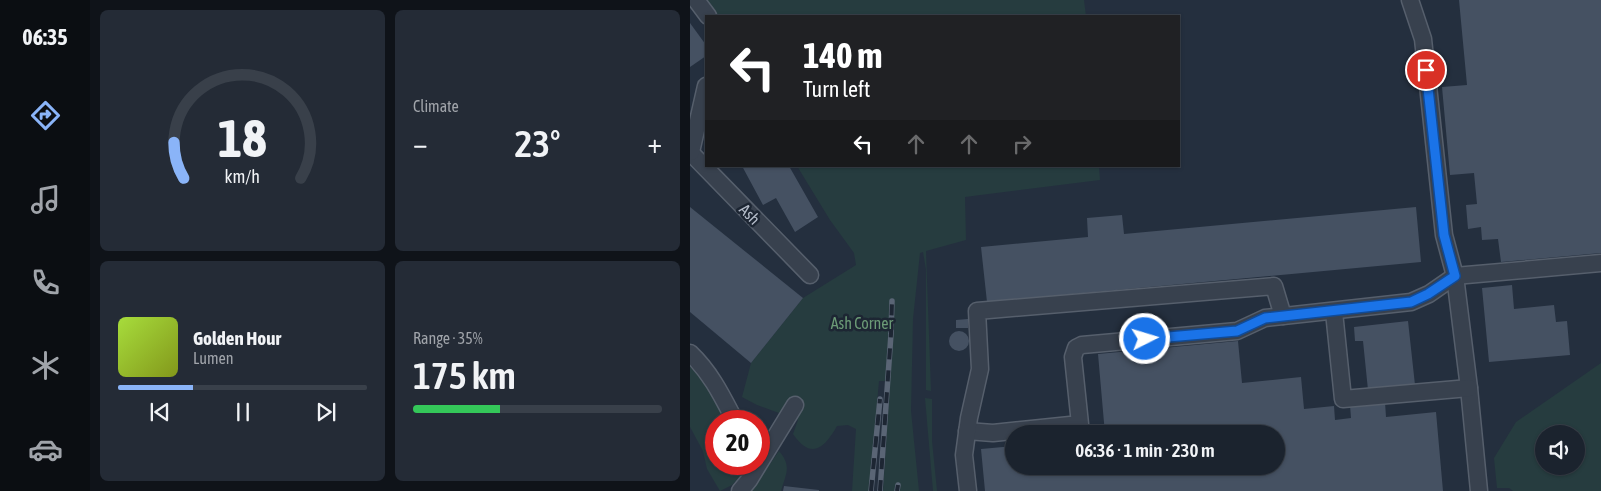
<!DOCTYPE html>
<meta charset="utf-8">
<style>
:root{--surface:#1b232e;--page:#242b36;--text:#f1f3f6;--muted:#a0a4aa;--line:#39404a;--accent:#8ab4f8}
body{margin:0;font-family:"Asap Condensed",sans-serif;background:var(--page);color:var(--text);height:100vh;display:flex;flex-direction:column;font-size:19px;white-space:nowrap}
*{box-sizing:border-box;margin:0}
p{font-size:16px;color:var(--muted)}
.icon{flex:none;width:28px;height:28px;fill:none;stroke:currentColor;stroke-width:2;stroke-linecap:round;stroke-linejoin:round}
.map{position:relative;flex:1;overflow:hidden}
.sheet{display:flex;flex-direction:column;gap:10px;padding:10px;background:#0f1319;width:600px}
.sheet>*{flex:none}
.banner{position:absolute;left:15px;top:15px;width:475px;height:152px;border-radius:0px;box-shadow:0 1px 4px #0004,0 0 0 1px var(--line);background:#202124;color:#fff;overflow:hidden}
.tools{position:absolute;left:845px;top:425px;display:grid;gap:10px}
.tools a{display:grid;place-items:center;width:50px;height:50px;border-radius:50%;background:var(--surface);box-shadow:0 1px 4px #0004,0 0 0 1px var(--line);font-size:25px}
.speed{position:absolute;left:15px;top:410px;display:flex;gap:10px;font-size:25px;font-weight:700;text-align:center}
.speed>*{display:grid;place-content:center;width:65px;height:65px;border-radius:50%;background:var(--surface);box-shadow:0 1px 4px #0004,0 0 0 1px var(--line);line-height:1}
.speed .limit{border:8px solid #d22;background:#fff;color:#111}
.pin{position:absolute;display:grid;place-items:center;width:42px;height:42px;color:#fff;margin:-21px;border:2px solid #fff;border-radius:50%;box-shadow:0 1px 5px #0007}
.me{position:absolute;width:55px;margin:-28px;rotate:85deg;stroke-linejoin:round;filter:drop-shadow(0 0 4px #0008)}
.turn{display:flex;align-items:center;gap:18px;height:105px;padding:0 15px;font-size:22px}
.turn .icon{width:65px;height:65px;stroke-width:2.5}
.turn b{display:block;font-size:35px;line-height:42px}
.lanes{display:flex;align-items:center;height:48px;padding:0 15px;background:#0003;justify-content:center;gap:25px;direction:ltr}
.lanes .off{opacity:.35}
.big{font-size:38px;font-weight:600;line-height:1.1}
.sheet .tile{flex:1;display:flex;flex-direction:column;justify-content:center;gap:8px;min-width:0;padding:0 18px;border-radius:8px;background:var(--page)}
.sheet .dial{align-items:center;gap:0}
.dial svg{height:130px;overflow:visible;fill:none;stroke:var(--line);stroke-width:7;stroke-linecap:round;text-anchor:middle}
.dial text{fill:var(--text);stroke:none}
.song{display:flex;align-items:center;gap:15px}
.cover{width:60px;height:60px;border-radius:8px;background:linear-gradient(135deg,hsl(80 70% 55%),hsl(70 70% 35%))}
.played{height:5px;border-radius:2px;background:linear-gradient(90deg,var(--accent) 30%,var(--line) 30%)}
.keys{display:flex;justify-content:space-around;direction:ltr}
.heat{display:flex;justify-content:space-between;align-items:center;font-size:28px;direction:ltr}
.charge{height:8px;border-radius:4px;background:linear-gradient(90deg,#34c759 35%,var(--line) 0)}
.sheet .tiles{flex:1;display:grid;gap:10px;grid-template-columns:repeat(2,1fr)}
.trip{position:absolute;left:315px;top:425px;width:280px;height:50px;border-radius:25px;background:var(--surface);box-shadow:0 1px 4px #0004,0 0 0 1px var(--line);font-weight:600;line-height:50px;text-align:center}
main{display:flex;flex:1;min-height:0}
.tabs{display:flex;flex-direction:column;width:90px;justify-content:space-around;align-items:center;background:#0b0e12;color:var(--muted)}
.tabs .icon{width:35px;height:35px}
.tabs .current{color:var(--accent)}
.tabs b{font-size:22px;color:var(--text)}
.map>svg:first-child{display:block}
</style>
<main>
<nav class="tabs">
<b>06:35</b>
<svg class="icon current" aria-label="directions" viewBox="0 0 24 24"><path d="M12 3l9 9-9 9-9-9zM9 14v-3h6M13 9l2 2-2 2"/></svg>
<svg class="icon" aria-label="music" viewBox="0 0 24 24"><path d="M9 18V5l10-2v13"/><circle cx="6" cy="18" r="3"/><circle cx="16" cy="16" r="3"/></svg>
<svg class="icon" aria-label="phone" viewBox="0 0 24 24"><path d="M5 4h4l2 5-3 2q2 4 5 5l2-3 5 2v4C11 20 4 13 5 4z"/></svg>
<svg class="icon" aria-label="climate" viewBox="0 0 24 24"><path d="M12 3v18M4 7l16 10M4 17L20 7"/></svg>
<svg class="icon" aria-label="car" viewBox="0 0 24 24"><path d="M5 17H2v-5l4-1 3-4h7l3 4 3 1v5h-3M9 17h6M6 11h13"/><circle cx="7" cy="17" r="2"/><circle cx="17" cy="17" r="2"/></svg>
</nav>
<section class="sheet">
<div class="tiles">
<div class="tile dial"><svg viewBox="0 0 100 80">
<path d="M14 69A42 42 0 1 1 86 69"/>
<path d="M14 69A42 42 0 0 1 8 47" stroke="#8ab4f8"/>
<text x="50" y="56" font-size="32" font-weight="700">18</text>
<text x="50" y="72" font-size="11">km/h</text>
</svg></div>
<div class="tile"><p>Climate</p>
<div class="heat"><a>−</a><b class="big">23°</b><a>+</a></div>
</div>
<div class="tile">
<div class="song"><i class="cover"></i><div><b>Golden Hour</b><p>Lumen</p></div></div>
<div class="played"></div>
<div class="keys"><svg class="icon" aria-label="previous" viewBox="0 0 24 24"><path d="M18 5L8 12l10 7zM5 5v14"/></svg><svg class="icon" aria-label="pause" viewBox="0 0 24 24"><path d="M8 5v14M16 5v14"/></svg><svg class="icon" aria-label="next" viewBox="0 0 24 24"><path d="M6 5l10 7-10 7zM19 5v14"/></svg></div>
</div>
<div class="tile"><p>Range · 35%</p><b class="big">175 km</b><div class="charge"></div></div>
</div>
</section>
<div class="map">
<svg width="911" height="491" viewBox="0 0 911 491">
<rect width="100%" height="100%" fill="#242f3e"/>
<g fill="#263c3f" fill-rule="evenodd">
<path d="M 7,0 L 394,0 L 396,16 L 17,16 Z"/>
<path d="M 107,166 L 409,166 L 410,180 L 275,197 L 276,240 L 236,251 L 241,391 L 236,390 L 236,270 L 233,252 L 230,253 L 223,319 L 221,411 L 229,491 L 193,491 L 200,381 L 189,381 L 179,491 L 162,491 L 166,429 L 158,425 L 147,426 C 134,449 121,460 103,434 L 108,420 L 67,405 L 52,397 L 61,363 L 113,298 L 166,265 L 164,253 L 140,220 Z"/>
<path d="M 0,360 L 41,421 L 26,421 L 26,464 L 52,464 L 52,474 L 42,485 L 30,491 L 17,469 L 13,451 L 0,427 Z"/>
<path d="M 911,363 L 911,491 L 823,491 L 819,488 L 807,488 L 804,458 L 826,422 ZM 854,434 L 886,434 L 886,466 L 854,466 Z"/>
<path d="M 235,398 L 242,399 L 242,441 L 247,491 L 243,491 Z"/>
<path d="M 89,451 C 102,466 96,474 91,491 L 61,491 Z"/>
</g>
<g fill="#455162">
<path d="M 769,0 L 911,0 L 911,253 L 811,262 L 808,239 L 792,240 L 791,227 L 778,229 L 776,205 L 787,204 L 784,173 L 760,175 L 752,87 L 777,85 Z"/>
<path d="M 0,23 L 16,45 L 16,56 L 0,67 Z"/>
<path d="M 52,166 L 99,166 L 128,217 L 105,232 L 86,198 L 73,205 Z"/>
<path d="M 0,207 L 113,298 L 61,363 L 0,312 Z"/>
<path d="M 726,207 L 731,262 L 297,302 L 291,247 L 398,237 L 397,218 L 432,215 L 434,234 Z"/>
<path d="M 822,285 L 824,309 L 864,305 L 866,322 L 877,321 L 880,355 L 799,362 L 792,288 Z"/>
<path d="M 278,319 L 278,328 L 266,328 L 266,320 Z"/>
<path d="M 718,321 L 725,385 L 678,390 L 673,341 L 665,341 L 664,327 Z"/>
<circle cx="269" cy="341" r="10"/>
<path d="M 548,341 L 552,383 L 611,377 L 614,409 L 644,406 L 645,420 L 661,418 L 660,405 L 695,402 L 696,417 L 746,412 L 753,491 L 295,491 L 291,449 L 324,446 L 324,466 L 586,466 L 586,434 L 415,434 L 408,354 Z"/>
<path d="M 94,486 L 129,490 L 129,491 L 93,491 Z"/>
</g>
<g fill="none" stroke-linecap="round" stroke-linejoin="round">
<g stroke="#565f6c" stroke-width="19">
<g id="minor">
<path d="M 6,0 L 18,16"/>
<path d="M 720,0 L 733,39 L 754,235 L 765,276 L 779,388 L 789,491"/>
<path d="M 0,152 L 120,275"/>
<path d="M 1,152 L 16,86"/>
<path d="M 644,312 L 653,399 L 779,388"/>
<path d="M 0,353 C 21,373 32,396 45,421"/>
<path d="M 277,431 L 303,433 L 390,424 L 383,357 L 386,348 L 392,345 L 547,331 L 575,318 L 721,302 L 739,294 L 765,276 L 911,263"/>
<path d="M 50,491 L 59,480 L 105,405"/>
<path d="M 278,491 L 274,455 L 279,418 L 290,369 L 287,311 L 584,286 L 593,316"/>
</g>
</g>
<use href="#minor" stroke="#38414e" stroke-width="16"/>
<g stroke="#5a6575" stroke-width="5.5">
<g id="rail">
<path d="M 181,491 L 190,399"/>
<path d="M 190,491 L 201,334 L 202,301"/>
<path d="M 207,491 L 208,485"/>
</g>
</g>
<use href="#rail" stroke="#1d2633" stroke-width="4" stroke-dasharray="11" stroke-linecap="butt"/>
</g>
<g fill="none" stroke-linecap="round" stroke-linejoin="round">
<g stroke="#114b97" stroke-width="12">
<path id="route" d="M 455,339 L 547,331 L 575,318 L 721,302 L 738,294 L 765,276 L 754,235 L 736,70"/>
</g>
<use href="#route" stroke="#1a73e8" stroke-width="9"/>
</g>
<g text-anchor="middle" stroke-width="5" stroke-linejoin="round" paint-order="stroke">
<g font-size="16" fill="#b4bcc9" stroke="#1d2633">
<text transform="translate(60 214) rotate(46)" y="6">Ash</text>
</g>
<g font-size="16" fill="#6b9a76" stroke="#1d2633">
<text x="172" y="329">Ash Corner</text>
</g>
</g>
</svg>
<div class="tools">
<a><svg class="icon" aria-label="sound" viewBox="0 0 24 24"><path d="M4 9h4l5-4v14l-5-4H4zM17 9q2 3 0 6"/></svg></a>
</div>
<div class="speed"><div class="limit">20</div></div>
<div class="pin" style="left:736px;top:70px;background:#d93025"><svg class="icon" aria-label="arrive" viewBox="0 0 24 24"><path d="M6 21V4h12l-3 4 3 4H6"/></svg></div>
<svg class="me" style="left:455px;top:339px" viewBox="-20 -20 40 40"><circle r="17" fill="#1a73e8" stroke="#fff" stroke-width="3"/><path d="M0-11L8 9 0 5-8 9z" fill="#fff"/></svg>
<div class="trip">06:36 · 1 min · 230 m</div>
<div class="banner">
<div class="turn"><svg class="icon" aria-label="left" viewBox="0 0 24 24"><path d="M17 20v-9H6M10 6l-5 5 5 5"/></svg><div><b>140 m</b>Turn left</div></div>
<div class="lanes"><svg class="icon" aria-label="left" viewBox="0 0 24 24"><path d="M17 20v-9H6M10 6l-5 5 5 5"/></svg><svg class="icon off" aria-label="ahead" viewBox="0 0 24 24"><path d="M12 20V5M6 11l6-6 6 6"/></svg><svg class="icon off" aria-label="ahead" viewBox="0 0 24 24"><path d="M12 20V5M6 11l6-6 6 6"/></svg><svg class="icon off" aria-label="right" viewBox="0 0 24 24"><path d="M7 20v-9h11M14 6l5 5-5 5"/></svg></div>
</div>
</div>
</main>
